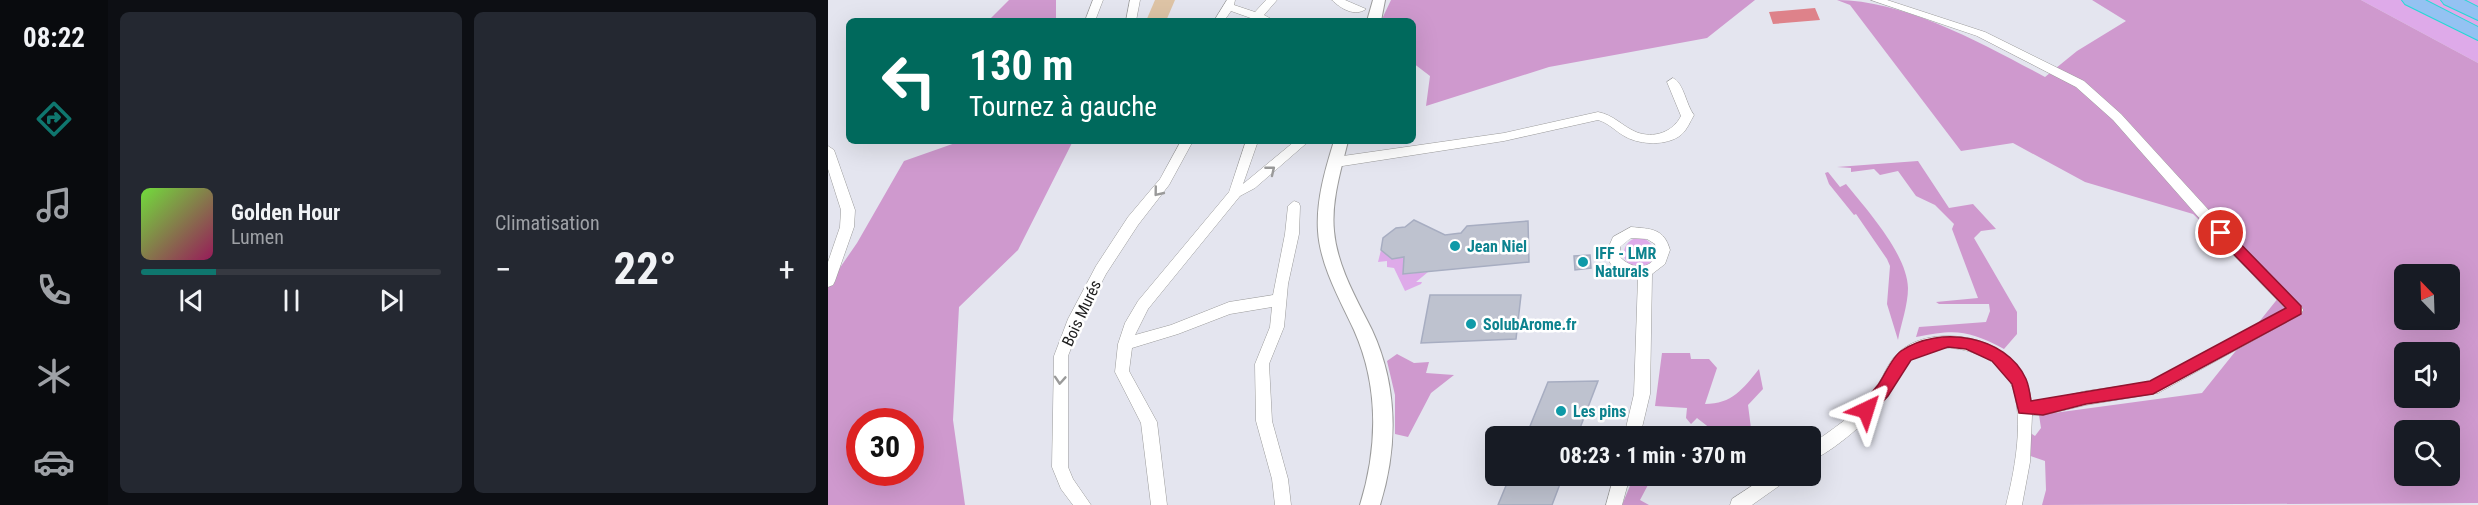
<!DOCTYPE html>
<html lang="fr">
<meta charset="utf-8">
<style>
:root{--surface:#171b24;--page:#242831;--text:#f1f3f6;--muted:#9ea1a6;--line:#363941;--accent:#0f766e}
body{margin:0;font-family:"Roboto Condensed",sans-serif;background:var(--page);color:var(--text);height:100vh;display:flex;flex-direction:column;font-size:22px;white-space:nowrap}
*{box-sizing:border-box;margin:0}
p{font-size:20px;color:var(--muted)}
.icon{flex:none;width:33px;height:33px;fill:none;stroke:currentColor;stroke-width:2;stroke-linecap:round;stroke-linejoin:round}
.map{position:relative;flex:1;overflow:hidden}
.panel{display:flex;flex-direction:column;gap:12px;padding:12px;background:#0d0f14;width:720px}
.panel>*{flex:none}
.banner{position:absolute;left:18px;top:18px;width:570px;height:126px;border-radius:9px;box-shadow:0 6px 24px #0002;background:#00695c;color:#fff;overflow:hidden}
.needle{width:39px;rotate:337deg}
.fabs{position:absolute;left:1566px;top:264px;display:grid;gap:12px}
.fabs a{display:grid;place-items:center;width:66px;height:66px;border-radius:9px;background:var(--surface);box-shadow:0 6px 24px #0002;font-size:30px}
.speed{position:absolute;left:18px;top:408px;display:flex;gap:12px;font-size:30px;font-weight:700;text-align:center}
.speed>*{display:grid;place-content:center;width:78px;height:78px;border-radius:50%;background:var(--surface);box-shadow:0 6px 24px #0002;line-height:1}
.speed .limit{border:9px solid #d22;background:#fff;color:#111}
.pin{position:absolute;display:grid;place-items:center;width:51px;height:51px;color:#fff;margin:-26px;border:3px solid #fff;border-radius:50%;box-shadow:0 2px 6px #0007}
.me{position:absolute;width:66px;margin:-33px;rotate:41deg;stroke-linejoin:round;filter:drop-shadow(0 0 4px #0008)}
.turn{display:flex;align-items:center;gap:21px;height:126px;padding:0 24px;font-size:27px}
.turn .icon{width:78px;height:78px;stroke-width:2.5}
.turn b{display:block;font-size:42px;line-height:51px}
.big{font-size:45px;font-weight:700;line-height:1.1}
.panel .widget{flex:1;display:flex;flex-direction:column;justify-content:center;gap:9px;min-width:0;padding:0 21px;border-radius:9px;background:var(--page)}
.song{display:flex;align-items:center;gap:18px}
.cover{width:72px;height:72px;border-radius:9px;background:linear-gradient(135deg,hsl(100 70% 55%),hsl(330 70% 35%))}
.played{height:6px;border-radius:3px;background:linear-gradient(90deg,var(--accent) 25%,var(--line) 25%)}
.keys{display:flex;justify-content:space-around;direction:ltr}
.heat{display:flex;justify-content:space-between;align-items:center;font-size:33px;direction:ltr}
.panel .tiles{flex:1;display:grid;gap:12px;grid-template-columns:repeat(2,1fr)}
.trip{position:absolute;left:657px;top:426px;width:336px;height:60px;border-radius:9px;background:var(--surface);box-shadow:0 6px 24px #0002;font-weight:700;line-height:60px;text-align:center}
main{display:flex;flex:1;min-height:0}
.tabs{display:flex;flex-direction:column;width:108px;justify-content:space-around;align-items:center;background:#090b0e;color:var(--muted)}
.tabs .icon{width:42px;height:42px}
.tabs .selected{color:var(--accent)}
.tabs b{font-size:27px;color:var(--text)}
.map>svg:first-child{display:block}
</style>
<main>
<nav class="tabs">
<b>08:22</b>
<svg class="icon selected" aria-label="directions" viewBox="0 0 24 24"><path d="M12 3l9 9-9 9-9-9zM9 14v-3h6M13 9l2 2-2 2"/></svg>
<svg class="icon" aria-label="music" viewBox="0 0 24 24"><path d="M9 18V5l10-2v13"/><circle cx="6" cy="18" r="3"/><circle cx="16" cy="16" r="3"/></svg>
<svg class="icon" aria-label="phone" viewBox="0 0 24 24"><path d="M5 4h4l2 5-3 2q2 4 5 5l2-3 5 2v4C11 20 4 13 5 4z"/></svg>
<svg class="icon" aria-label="climate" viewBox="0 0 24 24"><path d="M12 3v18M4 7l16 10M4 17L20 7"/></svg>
<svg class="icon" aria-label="car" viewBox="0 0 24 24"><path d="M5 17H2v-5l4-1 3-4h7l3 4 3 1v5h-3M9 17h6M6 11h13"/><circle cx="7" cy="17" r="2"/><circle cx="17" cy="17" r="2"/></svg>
</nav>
<section class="panel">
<div class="tiles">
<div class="widget">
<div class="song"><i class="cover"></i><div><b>Golden Hour</b><p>Lumen</p></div></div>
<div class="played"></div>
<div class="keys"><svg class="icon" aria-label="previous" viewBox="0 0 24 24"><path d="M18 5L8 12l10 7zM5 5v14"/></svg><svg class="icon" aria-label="pause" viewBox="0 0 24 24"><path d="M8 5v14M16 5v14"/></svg><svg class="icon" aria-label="next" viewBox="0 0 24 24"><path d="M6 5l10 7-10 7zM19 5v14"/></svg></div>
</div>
<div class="widget"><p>Climatisation</p>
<div class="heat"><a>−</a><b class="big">22°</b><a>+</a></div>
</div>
</div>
</section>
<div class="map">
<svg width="1650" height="505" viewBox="0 0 1650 505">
<rect width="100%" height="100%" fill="#e4e5ef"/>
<g fill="#deaae9">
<path d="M 1533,0 L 1650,0 L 1650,63 Z"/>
<circle cx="811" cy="253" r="15"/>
<path d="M 553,250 L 576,257 L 575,274 L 600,272 L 588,282 L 594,282 L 593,284 L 577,291 L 566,268 L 559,267 L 559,261 L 550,262 Z"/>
</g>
<g fill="#cf99ce" fill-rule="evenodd">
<path d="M 181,0 L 228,0 L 228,21 L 160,21 Z"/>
<path d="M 563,0 L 927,0 L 879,38 L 721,67 L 598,106 L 602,76 L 585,63 L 585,21 L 553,21 Z"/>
<path d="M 1009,0 C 1077,0 1157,45 1217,77 L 1249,51 L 1298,21 L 1264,0 L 1533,0 L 1650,63 L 1650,503 L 1214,505 L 1218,490 L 1217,461 L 1197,454 L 1196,429 L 1207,436 L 1213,428 L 1211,415 L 1374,393 L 1451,297 L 1365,214 L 1257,182 L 1185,143 L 1133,151 L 1022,5 ZM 1576,274 L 1622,274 L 1622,320 L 1576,320 ZM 1576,352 L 1622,352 L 1622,398 L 1576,398 ZM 1576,430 L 1622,430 L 1622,476 L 1576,476 Z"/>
<path d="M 133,141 L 245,141 L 190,250 L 131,307 L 125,420 L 137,505 L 0,505 L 0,285 L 29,243 L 76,161 ZM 32,422 L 82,422 L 82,472 L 32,472 Z"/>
<path d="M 1090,161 L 1121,208 L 1145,204 L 1168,229 L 1153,231 L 1146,238 L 1189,312 L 1189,334 L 1176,349 C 1140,330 1128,329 1088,337 L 1091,327 L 1158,322 L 1162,311 L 1161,304 L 1111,304 L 1108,302 L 1150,298 L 1124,229 L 1126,224 L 1107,205 L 1088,196 L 1070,171 L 1052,175 L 1046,169 L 1023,172 L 1023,168 L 1009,167 Z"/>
<path d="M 1000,172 L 1012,187 L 1018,184 C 1039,210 1079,254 1080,288 C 1080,305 1073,324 1070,340 L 1059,304 L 1062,266 L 1059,259 L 1028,214 L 1026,215 L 1001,184 L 997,173 Z"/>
<path d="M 834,353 L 862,353 L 863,359 L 881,359 L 889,368 L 877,404 C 904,404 915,389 931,369 L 935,389 L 920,405 L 924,436 L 892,436 L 869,418 L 863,424 L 858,418 L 859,408 L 827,406 Z"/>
<path d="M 569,354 L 586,363 L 601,362 L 598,373 L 626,375 L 603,393 L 580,437 L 567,434 L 567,395 L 559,361 Z"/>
<path d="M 804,481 L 821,483 L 812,500 L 821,505 L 794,505 Z"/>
</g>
<path fill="#de828a" d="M 987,8 L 992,20 L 945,24 L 941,12 Z"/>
<path fill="#ddc3a5" d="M 327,0 L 347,0 L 338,21 L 318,21 Z"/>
<g fill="#bec2cf" stroke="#a7adc1" stroke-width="1.5">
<path d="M 586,220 L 617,235 L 633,233 L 639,226 L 700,221 L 701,262 L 575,274 L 576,257 L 564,259 L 553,250 L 555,238 L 568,228 L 577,227 Z"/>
<path d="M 762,255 L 763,268 L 747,270 L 746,256 Z"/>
<path d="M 602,295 L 693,295 L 688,339 L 593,343 Z"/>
<path d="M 770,381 L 749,436 L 698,436 L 720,382 Z"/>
<path d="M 682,476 L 735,476 L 724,505 L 670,505 Z"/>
</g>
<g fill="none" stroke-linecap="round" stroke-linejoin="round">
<g stroke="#9b9b9b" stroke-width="1">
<g id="minor">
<path d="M 265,0 L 275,0 L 267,21 L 257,21 Z"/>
<path d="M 302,0 L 312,0 L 308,21 L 298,21 Z"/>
<path d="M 399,0 L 407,0 L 406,5 L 427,12 L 438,0 L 449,0 L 436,15 L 447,21 L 431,21 L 403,11 L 396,21 L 386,21 Z"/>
<path d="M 504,0 L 517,0 L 538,9 C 527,17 513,9 504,0 Z"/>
<path d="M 1043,0 L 1059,0 L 1157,32 L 1256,81 L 1293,114 L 1398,229 L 1473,306 L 1475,310 L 1473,314 L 1330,393 L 1258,405 L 1215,415 L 1204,415 L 1202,462 L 1194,505 L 1178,505 C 1187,470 1202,396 1173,369 C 1150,347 1106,339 1081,362 C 1070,371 1067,386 1059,397 C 1045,417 1005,452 982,461 L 982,445 C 1004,430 1026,415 1043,395 C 1053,383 1057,368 1067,356 C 1090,330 1138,332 1166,347 C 1187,359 1201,377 1203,401 L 1215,401 L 1258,391 L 1323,382 L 1458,309 L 1388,237 L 1285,120 L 1248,87 L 1149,36 Z"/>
<path d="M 845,78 C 856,83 858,105 866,115 C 862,122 859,130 853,135 C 839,146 813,145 798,137 C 788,132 781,123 770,120 L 676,141 L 508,167 L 502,162 L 508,157 L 676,133 L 770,112 C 786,115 794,126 808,132 C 826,139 845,132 853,116 L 839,82 Z"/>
<path d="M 353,141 L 365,141 L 341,185 L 310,225 L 278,274 L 254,320 L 240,356 L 240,467 L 245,479 L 263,505 L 245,505 L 233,489 L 224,467 L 226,356 L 240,319 L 268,266 L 300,217 L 332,179 Z"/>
<path d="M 418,141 L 430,141 L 415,184 L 467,141 L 481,141 L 427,188 L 412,196 L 320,309 L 307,335 L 343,325 L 401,302 L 445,295 L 457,234 L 460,206 L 466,201 L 471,203 L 472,206 L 471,234 L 460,284 L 456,327 L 441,364 L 444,421 L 460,479 L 463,505 L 447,505 L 444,479 L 428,421 L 427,364 L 442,327 L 444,307 L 402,314 L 350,334 L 304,348 L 301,371 L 329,422 L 339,505 L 323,505 L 313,423 L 287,372 L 290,344 L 297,323 L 310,301 L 401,192 Z"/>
<path d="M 0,146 L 6,150 L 27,210 L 26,227 L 7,281 L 5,285 L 0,287 L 0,262 L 12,227 L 13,210 L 0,169 Z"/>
<path d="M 803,227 C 823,229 836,228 842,250 L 837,264 L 824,274 L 822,394 L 812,436 L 796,436 L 806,394 L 810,278 C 795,277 782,269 778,253 L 785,237 ZM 803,238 L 819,239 L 827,244 C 833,267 808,274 792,257 L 792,247 Z"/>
<path d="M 786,476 L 802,476 L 794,505 L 778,505 Z"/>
<path d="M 939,476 L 960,476 L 958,481 L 924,505 L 902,505 L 904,499 Z"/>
</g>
</g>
<g stroke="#9b9b9b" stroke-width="2">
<g id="tertiary">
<path d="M 545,0 L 557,0 L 553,21 L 539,21 Z"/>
<path d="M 506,141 L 520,141 C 513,170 503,201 506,231 C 509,266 529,300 544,330 C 570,386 570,447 552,505 L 532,505 C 550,447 551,386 526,330 C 512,300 492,265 490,231 C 488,201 497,170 506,141 Z"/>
</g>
</g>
<g stroke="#24dad4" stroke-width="2">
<g id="trunk">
<path d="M 1574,0 L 1597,0 L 1650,27 L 1650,40 L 1577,4 Z"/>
<path d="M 1613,0 L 1636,0 L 1650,7 L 1650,20 L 1616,4 Z"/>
</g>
</g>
<use href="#minor" fill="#fff" fill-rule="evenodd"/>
<use href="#tertiary" fill="#fff" fill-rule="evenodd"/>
<use href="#trunk" fill="#94c2f2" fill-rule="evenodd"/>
</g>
<defs><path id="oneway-chevron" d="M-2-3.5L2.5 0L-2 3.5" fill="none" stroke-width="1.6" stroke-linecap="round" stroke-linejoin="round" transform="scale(1.5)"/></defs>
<g stroke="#9a9a9a">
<use href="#oneway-chevron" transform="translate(443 170) rotate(-39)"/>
<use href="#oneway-chevron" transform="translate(330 192) rotate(129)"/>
<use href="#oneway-chevron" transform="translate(232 380) rotate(94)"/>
</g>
<path fill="#e11d48" stroke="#92132f" stroke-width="1.5" d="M 1393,228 L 1398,229 L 1473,306 L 1473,314 L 1325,394 L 1258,404 L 1215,415 L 1191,413 L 1184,384 L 1164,361 L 1138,349 L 1120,347 L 1083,360 L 1060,396 L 1043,414 L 1032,414 L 1030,410 C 1035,400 1044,393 1050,385 C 1057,375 1064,357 1073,351 C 1111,325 1178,335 1198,379 C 1201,386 1202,394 1203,401 L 1322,381 L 1458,308 L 1388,236 L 1388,229 Z"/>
<g fill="#0f9aa8" stroke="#fff" stroke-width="2">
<circle cx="627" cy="246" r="6"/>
<circle cx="755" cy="262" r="6"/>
<circle cx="643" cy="324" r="6"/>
<circle cx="733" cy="411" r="6"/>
</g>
<g text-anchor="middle" stroke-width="5" stroke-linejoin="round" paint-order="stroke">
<g font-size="16" font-weight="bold" fill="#0d838f" stroke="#fff" text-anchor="start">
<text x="639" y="252">Jean Niel</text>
<text x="767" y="259">IFF - LMR<tspan x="767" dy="18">Naturals</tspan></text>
<text x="655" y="330">SolubArome.fr</text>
<text x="745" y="417">Les pins</text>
</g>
<g font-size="16" fill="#1e1e1e" stroke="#fff">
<text transform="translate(253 313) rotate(-65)" y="6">Bois Murés</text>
</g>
</g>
</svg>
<div class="fabs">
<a><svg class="needle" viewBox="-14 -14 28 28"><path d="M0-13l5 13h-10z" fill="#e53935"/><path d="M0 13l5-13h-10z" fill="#9ea1a6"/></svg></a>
<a><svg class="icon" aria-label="sound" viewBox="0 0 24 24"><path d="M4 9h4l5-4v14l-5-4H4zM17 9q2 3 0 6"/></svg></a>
<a><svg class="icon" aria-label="search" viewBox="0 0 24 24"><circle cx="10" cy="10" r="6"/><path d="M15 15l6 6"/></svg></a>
</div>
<div class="speed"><div class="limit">30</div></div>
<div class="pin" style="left:1393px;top:233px;background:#d93025"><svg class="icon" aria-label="arrive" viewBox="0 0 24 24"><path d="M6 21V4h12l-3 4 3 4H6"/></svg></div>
<svg class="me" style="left:1038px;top:410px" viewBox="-20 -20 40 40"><path d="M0-17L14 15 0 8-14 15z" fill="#e11d48" stroke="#fff" stroke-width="4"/></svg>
<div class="trip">08:23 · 1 min · 370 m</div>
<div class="banner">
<div class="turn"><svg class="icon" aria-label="left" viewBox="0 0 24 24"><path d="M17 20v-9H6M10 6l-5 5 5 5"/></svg><div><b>130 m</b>Tournez à gauche</div></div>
</div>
</div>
</main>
